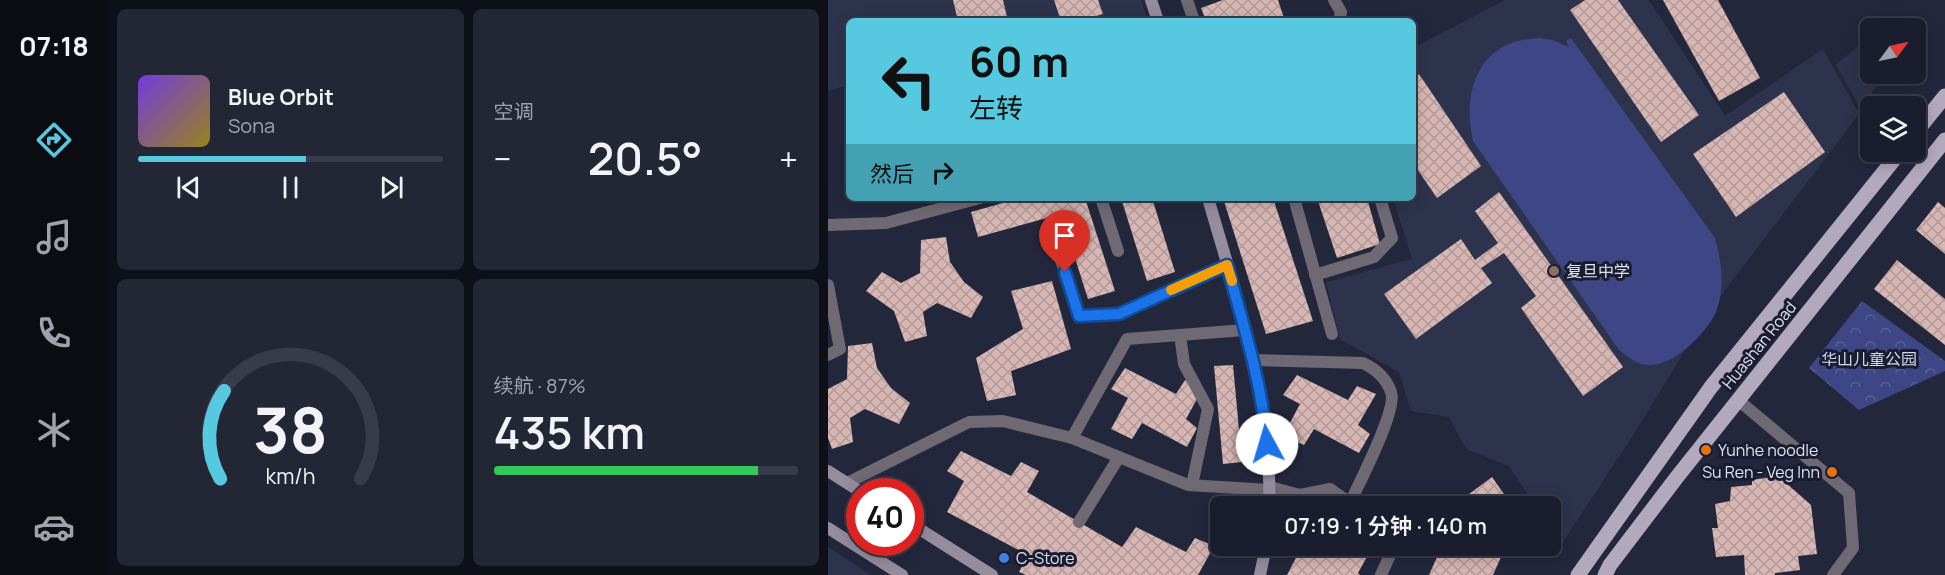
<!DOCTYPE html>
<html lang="zh">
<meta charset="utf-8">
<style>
:root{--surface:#1a1d2d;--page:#232635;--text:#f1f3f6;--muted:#9fa2aa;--line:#383b49;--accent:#56c9e0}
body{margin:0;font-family:Manrope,"Noto Sans SC",sans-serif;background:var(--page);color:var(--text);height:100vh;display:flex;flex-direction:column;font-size:22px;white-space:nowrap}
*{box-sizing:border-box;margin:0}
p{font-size:20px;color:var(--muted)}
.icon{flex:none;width:33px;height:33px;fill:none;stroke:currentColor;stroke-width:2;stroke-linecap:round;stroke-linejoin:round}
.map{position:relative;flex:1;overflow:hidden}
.side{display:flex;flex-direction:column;gap:9px;padding:9px;background:#0e1019;width:720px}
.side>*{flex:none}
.banner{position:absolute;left:18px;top:18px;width:570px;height:183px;border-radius:9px;box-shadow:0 3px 15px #0003,0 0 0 2px var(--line);background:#56c9e0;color:#111;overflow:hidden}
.needle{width:39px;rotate:57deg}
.fabs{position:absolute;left:1032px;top:18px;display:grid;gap:12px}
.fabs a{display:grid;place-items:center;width:66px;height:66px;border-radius:9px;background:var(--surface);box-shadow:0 3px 15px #0003,0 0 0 2px var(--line);font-size:30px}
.speed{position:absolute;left:18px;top:478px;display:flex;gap:12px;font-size:30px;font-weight:700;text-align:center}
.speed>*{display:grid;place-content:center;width:78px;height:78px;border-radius:50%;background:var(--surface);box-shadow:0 3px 15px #0003,0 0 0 2px var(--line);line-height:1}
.speed .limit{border:9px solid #d22;background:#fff;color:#111}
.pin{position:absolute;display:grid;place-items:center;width:51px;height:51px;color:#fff;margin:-62px -26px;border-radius:50% 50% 50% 0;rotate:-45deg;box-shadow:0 0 6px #0007}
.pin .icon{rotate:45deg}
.me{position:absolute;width:66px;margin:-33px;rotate:354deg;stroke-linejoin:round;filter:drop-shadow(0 0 4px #0008)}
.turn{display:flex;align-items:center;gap:21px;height:126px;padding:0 24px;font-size:27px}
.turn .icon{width:78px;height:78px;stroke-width:2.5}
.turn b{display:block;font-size:42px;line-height:51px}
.then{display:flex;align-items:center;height:57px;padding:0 24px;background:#0003;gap:12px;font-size:22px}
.big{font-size:45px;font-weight:600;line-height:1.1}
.side .widget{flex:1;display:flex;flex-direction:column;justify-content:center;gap:9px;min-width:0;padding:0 21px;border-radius:9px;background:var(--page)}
.side .dial{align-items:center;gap:0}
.dial svg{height:156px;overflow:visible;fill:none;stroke:var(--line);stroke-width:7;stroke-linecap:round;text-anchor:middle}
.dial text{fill:var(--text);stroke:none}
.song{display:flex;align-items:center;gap:18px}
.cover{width:72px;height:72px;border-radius:9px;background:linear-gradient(135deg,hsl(260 70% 55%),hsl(50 70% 35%))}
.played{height:6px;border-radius:3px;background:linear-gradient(90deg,var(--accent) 55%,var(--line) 55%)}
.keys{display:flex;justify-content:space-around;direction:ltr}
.heat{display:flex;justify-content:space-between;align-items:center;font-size:33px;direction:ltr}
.charge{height:9px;border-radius:4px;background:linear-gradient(90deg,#34c759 87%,var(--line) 0)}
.side .tiles{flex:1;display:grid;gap:9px;grid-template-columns:repeat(2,1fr)}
.trip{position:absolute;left:382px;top:496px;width:351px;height:60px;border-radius:9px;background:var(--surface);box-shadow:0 3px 15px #0003,0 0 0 2px var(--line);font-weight:600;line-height:60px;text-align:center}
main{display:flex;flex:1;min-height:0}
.tabs{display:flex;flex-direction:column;width:108px;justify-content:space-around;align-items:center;background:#0a0c12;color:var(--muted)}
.tabs .icon{width:42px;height:42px}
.tabs .current{color:var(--accent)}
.tabs b{font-size:27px;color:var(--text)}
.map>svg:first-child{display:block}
</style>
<main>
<nav class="tabs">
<b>07:18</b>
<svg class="icon current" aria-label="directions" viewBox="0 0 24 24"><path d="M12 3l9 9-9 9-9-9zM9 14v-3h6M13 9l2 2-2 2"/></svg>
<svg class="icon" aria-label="music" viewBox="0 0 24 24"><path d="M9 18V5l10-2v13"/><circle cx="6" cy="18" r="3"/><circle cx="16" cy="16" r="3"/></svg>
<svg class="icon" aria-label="phone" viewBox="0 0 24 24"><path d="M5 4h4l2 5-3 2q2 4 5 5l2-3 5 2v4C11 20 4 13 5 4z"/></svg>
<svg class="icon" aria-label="climate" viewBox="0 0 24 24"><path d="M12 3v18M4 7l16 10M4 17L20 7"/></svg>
<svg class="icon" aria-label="car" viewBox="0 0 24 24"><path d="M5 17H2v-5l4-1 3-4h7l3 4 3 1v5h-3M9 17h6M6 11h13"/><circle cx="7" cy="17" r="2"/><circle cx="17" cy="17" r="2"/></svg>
</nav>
<section class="side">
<div class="tiles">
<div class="widget">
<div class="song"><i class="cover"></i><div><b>Blue Orbit</b><p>Sona</p></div></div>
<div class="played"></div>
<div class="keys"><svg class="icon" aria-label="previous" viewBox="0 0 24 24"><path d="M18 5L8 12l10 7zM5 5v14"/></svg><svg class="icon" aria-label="pause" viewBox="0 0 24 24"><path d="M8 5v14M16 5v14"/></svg><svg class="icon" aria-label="next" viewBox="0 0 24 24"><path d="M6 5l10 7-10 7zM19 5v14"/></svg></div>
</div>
<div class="widget"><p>空调</p>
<div class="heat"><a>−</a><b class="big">20.5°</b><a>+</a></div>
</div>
<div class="widget dial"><svg viewBox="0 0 100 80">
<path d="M14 69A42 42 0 1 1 86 69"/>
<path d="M14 69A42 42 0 0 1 16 24" stroke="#56c9e0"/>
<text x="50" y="56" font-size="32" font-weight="700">38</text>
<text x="50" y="72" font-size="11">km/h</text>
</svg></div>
<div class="widget"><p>续航 · 87%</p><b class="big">435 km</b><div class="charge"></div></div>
</div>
</section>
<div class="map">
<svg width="1117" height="575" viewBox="0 0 1117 575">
<defs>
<pattern id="park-crowns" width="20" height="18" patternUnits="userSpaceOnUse" patternTransform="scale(1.5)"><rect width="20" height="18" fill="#3f4685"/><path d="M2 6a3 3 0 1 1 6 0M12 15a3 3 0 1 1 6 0" fill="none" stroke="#5a6097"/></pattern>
<pattern id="building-cross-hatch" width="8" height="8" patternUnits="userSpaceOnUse" patternTransform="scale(1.5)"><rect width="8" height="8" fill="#d7b6b3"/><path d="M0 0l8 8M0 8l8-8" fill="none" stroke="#b29a98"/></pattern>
</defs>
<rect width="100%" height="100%" fill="#23273c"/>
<g fill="#2e334d">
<path d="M 0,0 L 313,0 L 320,21 L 21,21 L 21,85 L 0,91 Z"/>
<path d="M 677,0 L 821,0 L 897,116 L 995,49 L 1031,114 L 882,310 L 802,440 L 733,545 L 723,530 L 723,507 L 708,507 L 681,466 L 638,449 L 621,417 L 583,411 L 571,372 L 512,339 L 498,282 L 584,259 L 565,198 L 585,198 L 585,48 Z"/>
<path d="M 1042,45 L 1042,74 L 1057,74 L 1033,109 L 1008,65 L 1029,47 L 1040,48 Z"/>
<path d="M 0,547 L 43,575 L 0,575 Z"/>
</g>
<path fill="url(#park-crowns)" d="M 1034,301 L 1117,361 L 1117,371 L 1031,410 L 981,368 Z"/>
<path fill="#3f4685" d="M 711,38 L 724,40 L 741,47 L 738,41 L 743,38 L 887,238 C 893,260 897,284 890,306 C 884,329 845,368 819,365 C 808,364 800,357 791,350 L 645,141 C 637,105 642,64 678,45 C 688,40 700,39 711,38 Z"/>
<g fill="url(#building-cross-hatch)">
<path d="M 125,0 L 175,0 L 180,21 L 130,21 Z"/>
<path d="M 226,0 L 270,0 L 275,14 L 251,21 L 233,21 Z"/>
<path d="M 395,0 L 450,0 L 457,21 L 378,21 L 373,8 Z"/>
<path d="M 757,0 L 790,0 L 871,115 L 833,142 L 742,10 Z"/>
<path d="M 835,0 L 890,0 L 932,78 L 891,101 Z"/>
<path d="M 591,74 L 653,166 L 609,198 L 585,163 L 585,78 Z"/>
<path d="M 956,92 L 997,152 L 908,217 L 865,154 Z"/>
<path d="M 671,192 L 795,367 L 755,396 L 693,308 L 708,296 L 676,253 L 653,268 L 664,283 L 588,339 L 556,294 L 633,239 L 647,260 L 670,243 L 647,211 Z"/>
<path d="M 193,198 L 257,198 L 287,291 L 260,299 L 233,214 L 150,237 L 143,212 Z"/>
<path d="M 293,198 L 324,198 L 347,272 L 319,281 Z"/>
<path d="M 395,198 L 445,198 L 485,321 L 438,334 Z"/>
<path d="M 489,198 L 539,198 L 552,244 L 509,258 Z"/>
<path d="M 1110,202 L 1117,208 L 1117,254 L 1088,230 Z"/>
<path d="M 118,237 L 122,262 L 136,282 L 155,297 L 143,318 L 109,303 L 95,312 L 99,336 L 77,342 L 66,311 L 38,291 L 54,272 L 73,283 L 92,273 L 93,240 Z"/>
<path d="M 1069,260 L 1117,299 L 1117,345 L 1046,289 Z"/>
<path d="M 224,281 L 243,349 L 183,371 L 188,395 L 159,401 L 148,358 L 195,329 L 183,291 Z"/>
<path d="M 44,343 L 49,368 L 63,388 L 82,403 L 71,424 L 37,409 L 22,418 L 25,442 L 4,449 L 0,438 L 0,389 L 19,379 L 20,346 Z"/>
<path d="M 405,365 L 414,462 L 395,464 L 386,366 Z"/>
<path d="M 297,368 L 348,394 L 357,380 L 375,388 L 358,419 L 369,428 L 359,447 L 314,423 L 304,439 L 283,429 L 300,398 L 283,389 Z"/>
<path d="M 469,375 L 520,400 L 529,386 L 548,394 L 530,425 L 542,434 L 531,453 L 486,429 L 476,445 L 455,436 L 472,404 L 455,395 Z"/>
<path d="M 133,451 L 183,476 L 193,462 L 211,471 L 199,492 L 294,547 L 308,527 L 358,552 L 367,538 L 386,546 L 370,575 L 198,575 L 191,572 L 200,555 L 119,512 L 136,481 L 119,471 Z"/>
<path d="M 950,476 L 983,505 L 989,554 L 970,556 L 972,570 L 947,573 L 947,575 L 917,575 L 916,555 L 888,557 L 884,528 L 890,528 L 887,504 L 902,501 L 903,487 L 924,485 L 924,480 Z"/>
<path d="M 664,477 L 685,507 L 633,507 L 637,497 Z"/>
<path d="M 461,546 L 515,546 L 519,548 L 520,546 L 545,546 L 530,573 L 532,575 L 459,575 L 471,552 Z"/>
<path d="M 614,546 L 678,546 L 665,575 L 601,575 Z"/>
</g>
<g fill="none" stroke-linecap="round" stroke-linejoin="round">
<g stroke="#6e6973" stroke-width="12">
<path d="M 0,285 L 12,349 L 0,355"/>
<path d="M 910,400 L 1021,493 L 1025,548 L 1005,575"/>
</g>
<g stroke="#6e6973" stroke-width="12">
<path d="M 359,0 L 366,21"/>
<path d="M 506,0 L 513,12 L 511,21"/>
<path d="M 273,198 L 290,251"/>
<path d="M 466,198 L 504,334"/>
<path d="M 1,225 L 58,223 L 152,198"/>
<path d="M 230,251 L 251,316 L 291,314 L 399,265"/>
<path d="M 487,275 L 546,257 L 564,238 L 552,198"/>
<path d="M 417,330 L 299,339 L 244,438 L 360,485 L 442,490"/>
<path d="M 352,335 L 356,364 L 380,409 L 364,485"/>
<path d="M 425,360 L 535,363 C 548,369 558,378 563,392 C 570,409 531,483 522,503"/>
<path d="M 19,483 L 141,422 L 175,421 L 244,438"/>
<path d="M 442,487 L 472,495 L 502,489 L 522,503 L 548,504 L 562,507"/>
<path d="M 251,522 L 291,457"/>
<path d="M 553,575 L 566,546"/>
</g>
<g stroke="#958d9e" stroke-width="12">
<path d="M 323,0 L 330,21"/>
<path d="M 380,198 C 409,299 445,401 441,507"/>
<path d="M 0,471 L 33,492"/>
<path d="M 82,523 L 164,575"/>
<path d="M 0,528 L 74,575"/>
<path d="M 432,575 L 438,546"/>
</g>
<g stroke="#b3a9be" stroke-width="15">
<path d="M 1088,132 L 1117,96"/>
<path d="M 750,575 L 883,387 L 1072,152"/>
<path d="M 777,575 L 782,565 L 849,477 L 1117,140"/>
</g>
</g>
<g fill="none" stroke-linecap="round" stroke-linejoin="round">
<g stroke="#114b97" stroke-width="15">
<path id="route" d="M 237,272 L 251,316 L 291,314 L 399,265 C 415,324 434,383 439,444"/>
</g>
<use href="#route" stroke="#1a73e8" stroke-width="10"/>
<path stroke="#f59e0b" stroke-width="10" d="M 343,290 L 399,265 L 404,281"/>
</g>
<circle fill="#8d6e63" stroke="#1a1d31" stroke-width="2" cx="726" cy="271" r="6"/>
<g fill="#e8710a" stroke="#1a1d31" stroke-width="2">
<circle cx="878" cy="450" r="6"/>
<circle cx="1004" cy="472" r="6"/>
</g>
<circle fill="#3f7fe0" stroke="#1a1d31" stroke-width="2" cx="176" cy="558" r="6"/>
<g text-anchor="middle" stroke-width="6" stroke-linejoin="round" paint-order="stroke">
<g font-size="16" fill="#dee1ef" stroke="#1a1d31" text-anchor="start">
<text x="738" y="277">复旦中学</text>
<text x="890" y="456">Yunhe noodle</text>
<text x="992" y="478" text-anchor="end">Su Ren - Veg Inn</text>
<text x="188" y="564">C-Store</text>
</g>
<g font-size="16" fill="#dee1ef" stroke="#1a1d31">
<text transform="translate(931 345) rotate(-51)" y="6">Huashan Road</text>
</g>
<g font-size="16" fill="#d2d7ed" stroke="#1a1d31">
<text x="1041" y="365">华山儿童公园</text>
</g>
</g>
</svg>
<div class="fabs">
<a><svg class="needle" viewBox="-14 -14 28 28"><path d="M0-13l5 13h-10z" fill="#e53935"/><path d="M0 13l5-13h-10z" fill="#9fa2aa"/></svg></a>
<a><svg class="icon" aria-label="layers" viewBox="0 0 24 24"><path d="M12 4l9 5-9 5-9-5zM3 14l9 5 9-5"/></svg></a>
</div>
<div class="speed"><div class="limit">40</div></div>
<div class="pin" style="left:237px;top:272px;background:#d93025"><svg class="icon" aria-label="arrive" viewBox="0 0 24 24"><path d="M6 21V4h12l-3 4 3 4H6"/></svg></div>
<svg class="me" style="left:439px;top:444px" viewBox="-20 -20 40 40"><circle r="19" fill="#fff"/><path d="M0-13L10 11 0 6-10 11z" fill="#1a73e8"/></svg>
<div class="trip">07:19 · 1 分钟 · 140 m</div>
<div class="banner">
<div class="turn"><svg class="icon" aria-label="left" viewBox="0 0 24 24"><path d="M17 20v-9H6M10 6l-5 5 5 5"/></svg><div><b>60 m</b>左转</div></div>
<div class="then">然后<svg class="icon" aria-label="right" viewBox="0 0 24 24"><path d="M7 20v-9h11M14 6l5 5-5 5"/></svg></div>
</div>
</div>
</main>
